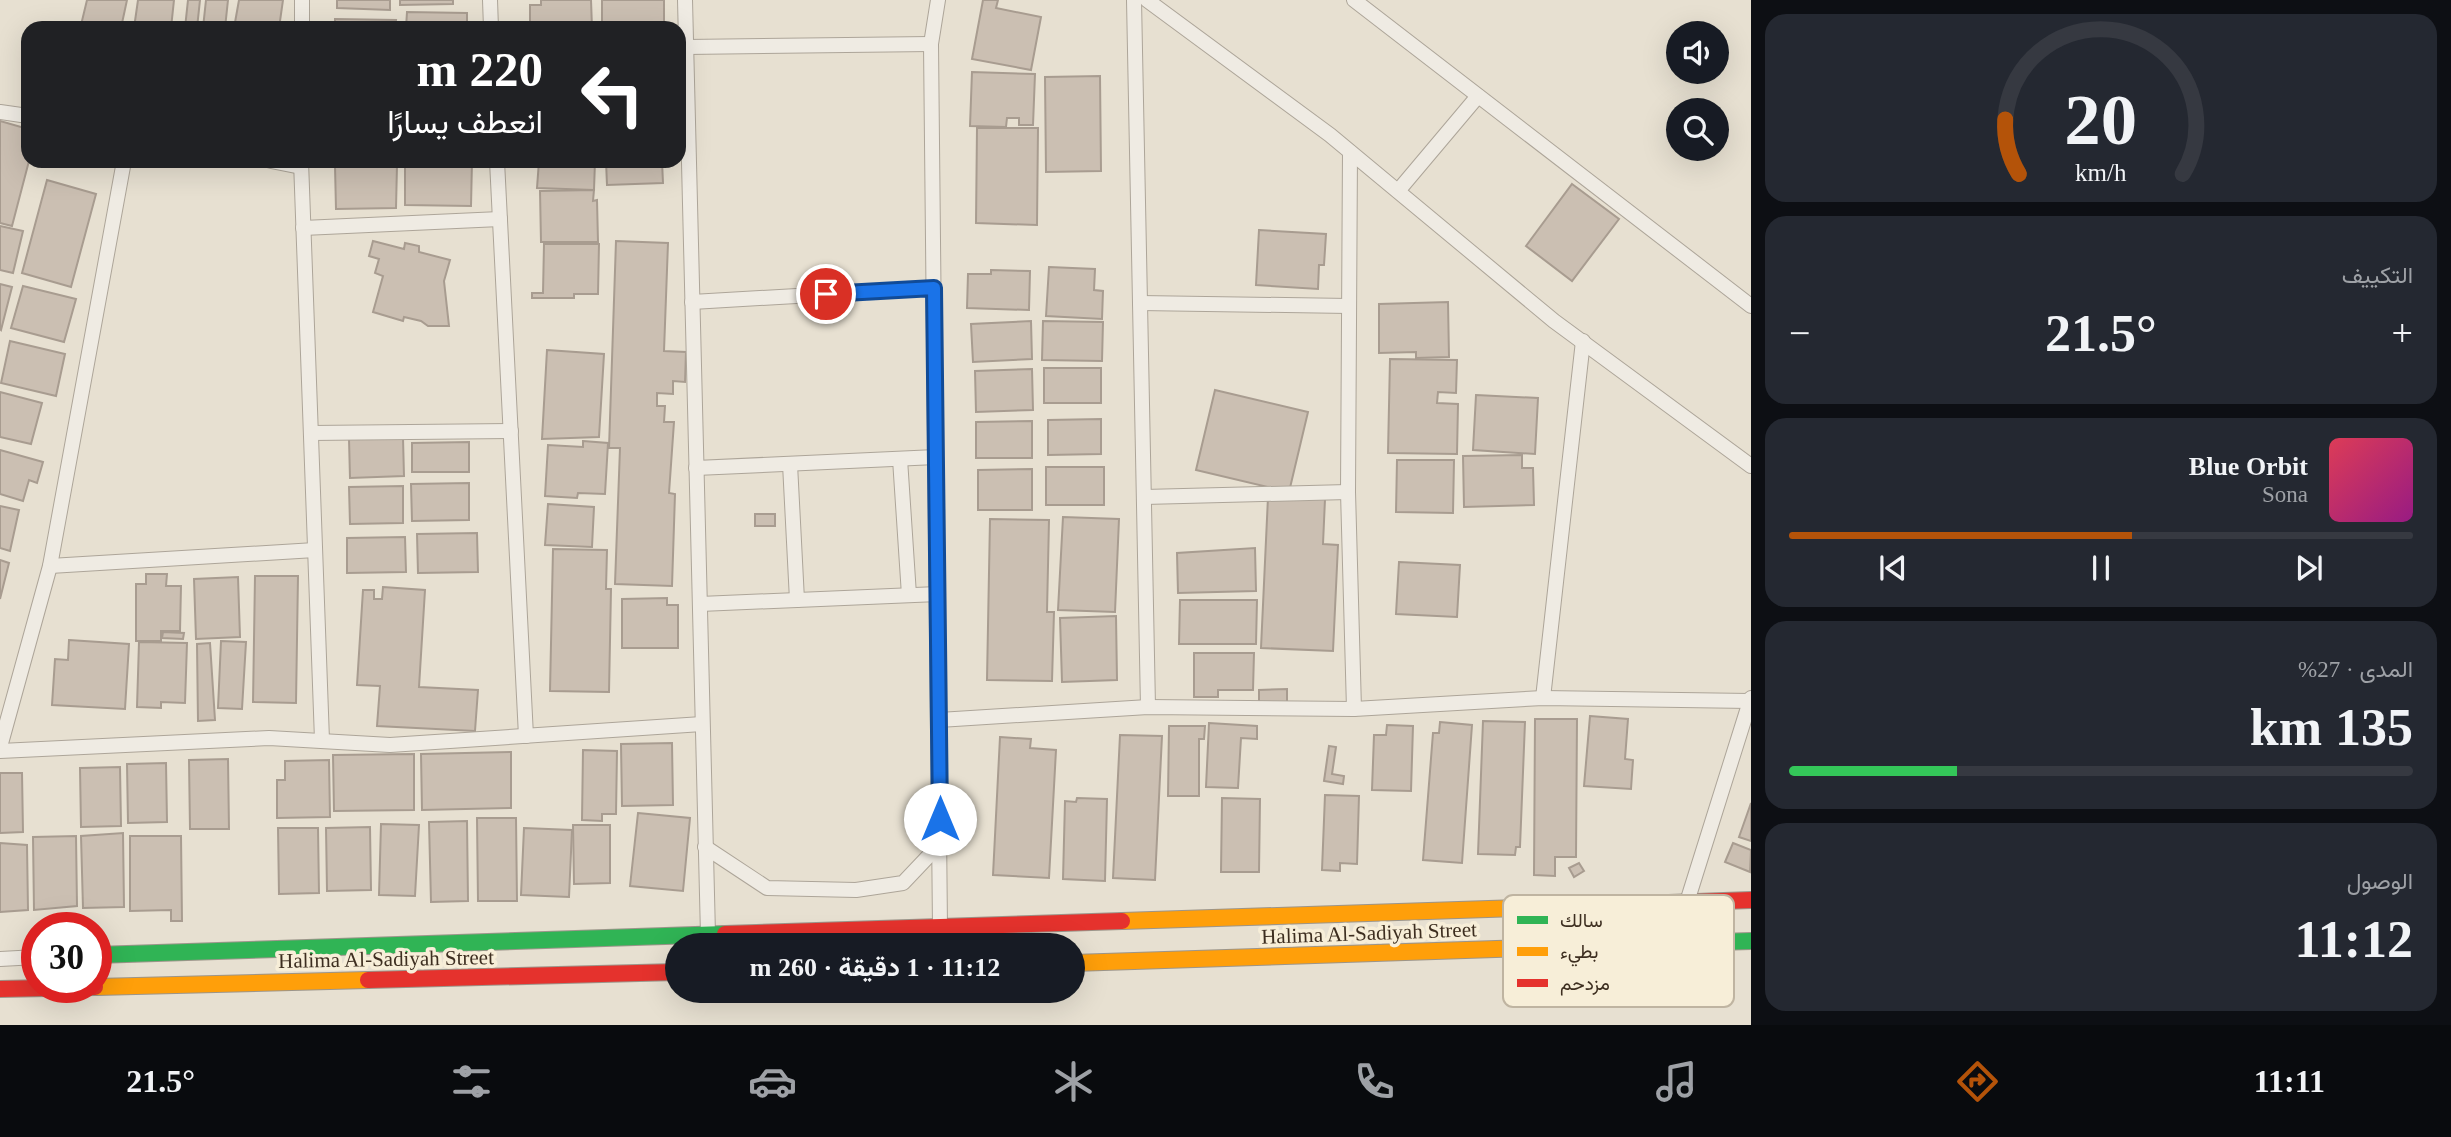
<!DOCTYPE html>
<html lang="ar">
<meta charset="utf-8">
<style>
:root{--surface:#171b24;--page:#242831;--text:#f1f3f6;--muted:#9ea1a6;--line:#363941;--accent:#b45309}
body{margin:0;font-family:"Times New Roman",Vazirmatn,serif;background:var(--page);color:var(--text);direction:rtl;height:100vh;display:flex;flex-direction:column;font-size:26px;white-space:nowrap}
*{box-sizing:border-box;margin:0}
p{font-size:23px;color:var(--muted)}
.icon{flex:none;width:38px;height:38px;fill:none;stroke:currentColor;stroke-width:2;stroke-linecap:round;stroke-linejoin:round}
.map{position:relative;flex:1;overflow:hidden;direction:ltr}
.details{display:flex;flex-direction:column;gap:14px;padding:14px;background:#0d0f14;width:700px}
.details>*{flex:none}
.top-card{position:absolute;left:21px;top:21px;width:665px;height:147px;border-radius:21px;box-shadow:0 7px 28px #0002;direction:rtl;background:#202124;color:#fff;overflow:hidden}
.buttons{position:absolute;left:1666px;top:21px;display:grid;gap:14px}
.buttons a{display:grid;place-items:center;width:63px;height:63px;border-radius:50%;background:var(--surface);box-shadow:0 7px 28px #0002;font-size:35px}
.speed{position:absolute;left:21px;top:912px;display:flex;gap:14px;font-size:35px;font-weight:700;text-align:center}
.speed>*{display:grid;place-content:center;width:91px;height:91px;border-radius:50%;background:var(--surface);box-shadow:0 7px 28px #0002;line-height:1}
.speed .limit{border:10px solid #d22;background:#fff;color:#111}
.pin{position:absolute;display:grid;place-items:center;width:60px;height:60px;color:#fff;margin:-30px;border:4px solid #fff;border-radius:50%;box-shadow:0 2px 7px #0007}
.me{position:absolute;width:77px;margin:-38px;rotate:0deg;stroke-linejoin:round;filter:drop-shadow(0 0 5px #0008)}
.turn{display:flex;align-items:center;gap:24px;height:147px;padding:0 28px;font-size:32px}
.turn .icon{width:91px;height:91px;stroke-width:2.5}
.turn b{display:block;font-size:49px;line-height:60px}
.big{font-size:52px;font-weight:700;line-height:1.1}
.details .widget{flex:1;display:flex;flex-direction:column;justify-content:center;gap:10px;min-width:0;padding:0 24px;border-radius:21px;background:var(--page)}
.details .dial{align-items:center;gap:0}
.dial svg{height:182px;overflow:visible;fill:none;stroke:var(--line);stroke-width:7;stroke-linecap:round;text-anchor:middle}
.dial text{fill:var(--text);stroke:none}
.song{display:flex;align-items:center;gap:21px}
.cover{width:84px;height:84px;border-radius:10px;background:linear-gradient(135deg,hsl(350 70% 55%),hsl(310 70% 35%))}
.played{height:7px;border-radius:4px;background:linear-gradient(90deg,var(--accent) 55%,var(--line) 55%)}
.keys{display:flex;justify-content:space-around;direction:ltr}
.heat{display:flex;justify-content:space-between;align-items:center;font-size:38px;direction:ltr}
.charge{height:10px;border-radius:5px;background:linear-gradient(90deg,#34c759 27%,var(--line) 0)}
.trip{position:absolute;left:665px;top:933px;width:420px;height:70px;border-radius:35px;background:var(--surface);box-shadow:0 7px 28px #0002;font-weight:700;line-height:70px;text-align:center;direction:rtl}
.tab-bar{display:flex;height:112px;justify-content:space-around;align-items:center;background:#090b0e;color:var(--muted)}
.tab-bar .icon{width:49px;height:49px}
.tab-bar .on{color:var(--accent)}
.tab-bar b{font-size:32px;color:var(--text)}
main{display:flex;flex:1;min-height:0}
.map>svg:first-child{display:block}
</style>
<main>
<section class="details">
<div class="widget dial"><svg viewBox="0 0 100 80">
<path d="M14 69A42 42 0 1 1 86 69"/>
<path d="M14 69A42 42 0 0 1 8 45" stroke="#b45309"/>
<text x="50" y="56" font-size="32" font-weight="700">20</text>
<text x="50" y="72" font-size="11">km/h</text>
</svg></div>
<div class="widget"><p>التكييف</p>
<div class="heat"><a>−</a><b class="big">21.5°</b><a>+</a></div>
</div>
<div class="widget">
<div class="song"><i class="cover"></i><div><b>Blue Orbit</b><p>Sona</p></div></div>
<div class="played"></div>
<div class="keys"><svg class="icon" aria-label="previous" viewBox="0 0 24 24"><path d="M18 5L8 12l10 7zM5 5v14"/></svg><svg class="icon" aria-label="pause" viewBox="0 0 24 24"><path d="M8 5v14M16 5v14"/></svg><svg class="icon" aria-label="next" viewBox="0 0 24 24"><path d="M6 5l10 7-10 7zM19 5v14"/></svg></div>
</div>
<div class="widget"><p>المدى · 27%</p><b class="big">135 km</b><div class="charge"></div></div>
<div class="widget"><p>الوصول</p><b class="big">11:12</b></div>
</section>
<div class="map">
<svg width="1751" height="1025" viewBox="0 0 1751 1025">
<rect width="100%" height="100%" fill="#e7e0d1"/>
<g fill="#cbbfb2" stroke="#a89c90" stroke-width="2">
<path d="M 87,0 L 127,0 L 121,28 L 81,25 Z"/>
<path d="M 138,0 L 174,0 L 171,28 L 134,28 Z"/>
<path d="M 188,0 L 200,0 L 197,28 L 185,28 Z"/>
<path d="M 206,0 L 228,0 L 225,28 L 203,28 Z"/>
<path d="M 239,0 L 283,0 L 279,28 L 234,28 Z"/>
<path d="M 337,0 L 390,0 L 390,10 L 337,8 Z"/>
<path d="M 400,0 L 453,0 L 453,4 L 400,5 Z"/>
<path d="M 541,0 L 591,0 L 592,28 L 530,28 L 530,5 L 541,5 Z"/>
<path d="M 602,0 L 664,0 L 664,25 L 602,26 Z"/>
<path d="M 983,0 L 998,0 L 996,8 L 1041,17 L 1031,70 L 972,59 Z"/>
<path d="M 407,12 L 467,13 L 467,28 L 406,28 Z"/>
<path d="M 335,19 L 396,20 L 395,28 L 335,28 Z"/>
<path d="M 972,72 L 1035,74 L 1033,125 L 1019,125 L 1019,118 L 1007,118 L 1006,127 L 970,126 Z"/>
<path d="M 1100,76 L 1101,171 L 1046,172 L 1045,77 Z"/>
<path d="M 0,121 L 28,129 L 29,161 L 12,226 L 0,223 Z"/>
<path d="M 977,128 L 1038,128 L 1037,225 L 976,223 Z"/>
<path d="M 405,161 L 472,161 L 471,206 L 405,205 Z"/>
<path d="M 539,161 L 595,161 L 594,190 L 537,188 Z"/>
<path d="M 606,161 L 662,161 L 663,183 L 607,185 Z"/>
<path d="M 397,165 L 396,208 L 336,209 L 335,166 Z"/>
<path d="M 47,180 L 96,194 L 71,287 L 22,273 Z"/>
<path d="M 1572,184 L 1619,219 L 1572,281 L 1526,246 Z"/>
<path d="M 594,190 L 593,201 L 597,200 L 598,242 L 541,242 L 540,191 Z"/>
<path d="M 0,226 L 23,231 L 13,273 L 0,270 Z"/>
<path d="M 1259,230 L 1326,234 L 1324,265 L 1319,265 L 1318,289 L 1256,285 Z"/>
<path d="M 373,241 L 404,249 L 405,243 L 419,246 L 419,252 L 450,260 L 444,281 L 449,326 L 428,326 L 421,321 L 404,317 L 403,321 L 373,312 L 383,276 L 375,273 L 379,259 L 369,256 Z"/>
<path d="M 616,241 L 668,243 L 664,351 L 686,352 L 685,382 L 673,381 L 673,394 L 657,393 L 657,406 L 665,406 L 664,422 L 674,422 L 669,493 L 675,494 L 672,586 L 615,584 L 620,448 L 609,448 Z"/>
<path d="M 544,244 L 599,244 L 598,294 L 574,294 L 574,298 L 532,298 L 532,293 L 543,293 Z"/>
<path d="M 1049,267 L 1095,269 L 1094,290 L 1103,291 L 1102,319 L 1046,316 Z"/>
<path d="M 991,270 L 1030,271 L 1029,310 L 967,308 L 968,274 L 991,274 Z"/>
<path d="M 0,284 L 12,287 L 1,330 L 0,329 Z"/>
<path d="M 23,286 L 76,299 L 64,342 L 11,328 Z"/>
<path d="M 1448,302 L 1449,357 L 1416,358 L 1416,352 L 1379,353 L 1379,304 Z"/>
<path d="M 1031,321 L 1032,359 L 973,362 L 971,324 Z"/>
<path d="M 1043,321 L 1103,322 L 1102,361 L 1042,360 Z"/>
<path d="M 10,341 L 65,354 L 56,396 L 1,383 Z"/>
<path d="M 547,350 L 604,354 L 599,437 L 542,439 Z"/>
<path d="M 1390,359 L 1457,360 L 1456,393 L 1438,392 L 1437,403 L 1458,404 L 1457,454 L 1388,453 Z"/>
<rect x="1044" y="368" width="57" height="35"/>
<path d="M 1032,369 L 1033,410 L 976,412 L 975,371 Z"/>
<path d="M 1215,390 L 1308,412 L 1289,492 L 1196,470 Z"/>
<path d="M 0,392 L 42,403 L 31,444 L 0,437 Z"/>
<path d="M 1476,395 L 1538,398 L 1535,454 L 1473,450 Z"/>
<path d="M 1101,419 L 1101,454 L 1048,455 L 1048,420 Z"/>
<path d="M 1032,421 L 1032,458 L 976,458 L 976,422 Z"/>
<path d="M 403,438 L 404,476 L 350,478 L 349,439 Z"/>
<path d="M 583,441 L 608,443 L 605,494 L 578,493 L 577,498 L 545,496 L 548,445 L 583,447 Z"/>
<path d="M 469,442 L 469,472 L 412,472 L 412,443 Z"/>
<path d="M 0,450 L 43,462 L 37,483 L 29,480 L 23,501 L 0,494 Z"/>
<path d="M 1522,455 L 1522,468 L 1533,468 L 1534,505 L 1464,507 L 1463,456 Z"/>
<path d="M 1397,460 L 1454,460 L 1453,513 L 1396,512 Z"/>
<rect x="1046" y="467" width="58" height="38"/>
<path d="M 1032,469 L 1032,510 L 978,510 L 978,470 Z"/>
<path d="M 469,483 L 469,520 L 412,521 L 411,484 Z"/>
<path d="M 403,486 L 403,523 L 350,524 L 349,487 Z"/>
<path d="M 1268,497 L 1325,499 L 1323,544 L 1338,545 L 1333,651 L 1261,648 Z"/>
<path d="M 548,504 L 594,507 L 592,547 L 545,545 Z"/>
<path d="M 0,506 L 19,510 L 10,551 L 0,548 Z"/>
<rect x="755" y="514" width="20" height="12"/>
<path d="M 1063,517 L 1119,519 L 1115,612 L 1058,610 Z"/>
<path d="M 990,519 L 1049,520 L 1047,612 L 1054,612 L 1052,681 L 987,680 Z"/>
<path d="M 477,533 L 478,572 L 418,573 L 417,534 Z"/>
<path d="M 405,537 L 406,572 L 347,573 L 347,538 Z"/>
<path d="M 1255,548 L 1256,591 L 1178,593 L 1177,553 Z"/>
<path d="M 553,549 L 607,550 L 606,589 L 611,589 L 609,692 L 550,691 Z"/>
<path d="M 0,560 L 9,563 L 0,599 Z"/>
<path d="M 1399,562 L 1460,565 L 1457,617 L 1396,614 Z"/>
<path d="M 146,574 L 167,574 L 166,586 L 181,586 L 180,631 L 161,631 L 161,641 L 136,641 L 136,584 L 146,584 Z"/>
<path d="M 255,576 L 298,576 L 296,703 L 253,702 Z"/>
<path d="M 238,577 L 240,637 L 196,639 L 194,579 Z"/>
<path d="M 383,587 L 425,590 L 419,687 L 478,690 L 475,731 L 377,726 L 380,686 L 357,685 L 363,590 L 374,590 L 374,599 L 382,599 Z"/>
<path d="M 667,598 L 667,605 L 678,605 L 678,648 L 622,648 L 622,599 Z"/>
<path d="M 1180,600 L 1257,600 L 1256,644 L 1179,644 Z"/>
<path d="M 1116,616 L 1117,680 L 1062,682 L 1060,618 Z"/>
<path d="M 163,632 L 184,633 L 183,639 L 162,638 Z"/>
<path d="M 69,640 L 129,644 L 125,709 L 52,705 L 55,659 L 68,660 Z"/>
<path d="M 221,641 L 246,642 L 242,709 L 218,708 Z"/>
<path d="M 139,642 L 187,643 L 185,703 L 161,702 L 161,708 L 137,707 Z"/>
<path d="M 210,643 L 215,720 L 198,721 L 197,644 Z"/>
<path d="M 1194,653 L 1254,653 L 1253,690 L 1218,690 L 1218,697 L 1194,697 Z"/>
<path d="M 1287,689 L 1287,702 L 1259,702 L 1259,690 Z"/>
<path d="M 1590,716 L 1628,719 L 1625,759 L 1633,760 L 1631,789 L 1584,786 Z"/>
<path d="M 1535,719 L 1577,719 L 1576,857 L 1555,857 L 1555,876 L 1534,875 Z"/>
<path d="M 1483,721 L 1525,722 L 1520,847 L 1516,847 L 1515,855 L 1478,854 Z"/>
<path d="M 1440,722 L 1472,725 L 1462,863 L 1423,860 L 1433,733 L 1439,733 Z"/>
<path d="M 1209,723 L 1257,726 L 1257,739 L 1241,738 L 1238,788 L 1206,787 Z"/>
<path d="M 1387,725 L 1413,726 L 1411,791 L 1372,790 L 1374,735 L 1386,735 Z"/>
<path d="M 1169,726 L 1205,726 L 1204,739 L 1199,739 L 1199,796 L 1168,796 Z"/>
<path d="M 1120,735 L 1162,736 L 1155,880 L 1113,878 Z"/>
<path d="M 1000,737 L 1031,739 L 1030,748 L 1056,750 L 1049,878 L 993,875 Z"/>
<path d="M 672,743 L 673,805 L 622,806 L 621,744 Z"/>
<path d="M 1329,746 L 1336,747 L 1332,774 L 1344,776 L 1343,784 L 1324,781 Z"/>
<path d="M 583,750 L 617,751 L 616,814 L 602,814 L 602,821 L 582,820 Z"/>
<path d="M 511,752 L 511,808 L 422,810 L 421,754 Z"/>
<path d="M 414,754 L 414,810 L 334,811 L 333,755 Z"/>
<path d="M 228,759 L 229,829 L 190,829 L 189,760 Z"/>
<path d="M 329,760 L 330,817 L 277,818 L 277,780 L 285,780 L 285,761 Z"/>
<path d="M 166,763 L 167,822 L 128,823 L 127,764 Z"/>
<path d="M 120,767 L 121,826 L 81,827 L 80,768 Z"/>
<path d="M 0,773 L 22,773 L 23,832 L 0,833 Z"/>
<path d="M 1325,795 L 1359,796 L 1357,864 L 1340,863 L 1340,871 L 1322,870 Z"/>
<path d="M 1077,798 L 1107,799 L 1105,881 L 1063,879 L 1065,801 L 1076,802 Z"/>
<path d="M 1222,798 L 1260,799 L 1259,872 L 1221,872 Z"/>
<path d="M 1751,803 L 1751,841 L 1739,837 Z"/>
<path d="M 638,813 L 690,818 L 683,891 L 630,886 Z"/>
<path d="M 477,818 L 516,818 L 517,901 L 478,901 Z"/>
<path d="M 467,821 L 468,901 L 431,902 L 429,822 Z"/>
<path d="M 381,824 L 419,825 L 415,896 L 379,895 Z"/>
<path d="M 573,825 L 610,825 L 610,883 L 574,884 Z"/>
<path d="M 370,827 L 371,890 L 327,891 L 326,828 Z"/>
<path d="M 278,828 L 318,828 L 319,893 L 279,894 Z"/>
<path d="M 524,828 L 572,830 L 569,897 L 521,895 Z"/>
<path d="M 123,833 L 124,907 L 83,908 L 81,836 Z"/>
<path d="M 76,836 L 77,906 L 34,910 L 33,837 Z"/>
<path d="M 130,836 L 181,836 L 182,921 L 171,921 L 171,910 L 130,911 Z"/>
<path d="M 0,843 L 27,845 L 28,910 L 0,912 Z"/>
<path d="M 1733,843 L 1751,850 L 1750,872 L 1725,862 Z"/>
<path d="M 1579,863 L 1584,871 L 1574,877 L 1569,868 Z"/>
</g>
<g fill="none" stroke-linecap="round" stroke-linejoin="round">
<g stroke="#ada599" stroke-width="16">
<g id="street">
<path d="M 490,0 L 491,28"/>
<path d="M 685,0 L 708,935"/>
<path d="M 938,0 L 931,44 L 940,927"/>
<path d="M 1134,0 L 1148,707"/>
<path d="M 1147,0 L 1330,135 L 1554,321 L 1751,466"/>
<path d="M 1354,0 L 1751,306"/>
<path d="M 302,28 L 302,0"/>
<path d="M 686,47 L 931,44"/>
<path d="M 0,112 L 28,116"/>
<path d="M 1350,152 L 1348,492 L 1354,709"/>
<path d="M 271,161 L 301,167"/>
<path d="M 301,161 L 322,740"/>
<path d="M 497,161 L 526,736"/>
<path d="M 1398,191 L 1478,96"/>
<path d="M 303,228 L 500,219"/>
<path d="M 692,302 L 934,288"/>
<path d="M 1140,303 L 1349,306"/>
<path d="M 311,433 L 511,431"/>
<path d="M 900,459 L 909,595"/>
<path d="M 790,464 L 797,600"/>
<path d="M 696,468 L 936,457"/>
<path d="M 1144,497 L 1348,492"/>
<path d="M 50,566 L 315,550"/>
<path d="M 700,604 L 938,594"/>
<path d="M 1543,698 L 1583,341"/>
<path d="M 939,720 L 1148,707 L 1354,709 L 1543,698 L 1750,701"/>
<path d="M 0,747 L 50,566 L 124,161"/>
<path d="M 0,751 L 269,738 L 390,745 L 702,724"/>
<path d="M 705,847 L 767,888 L 856,890 L 903,883 L 940,844"/>
<path d="M 1687,902 L 1751,698"/>
<path d="M 0,959 L 37,957"/>
</g>
</g>
<g stroke="#9c958a" stroke-width="18">
<g id="fast">
<path d="M 1650,944 L 1751,941"/>
<path d="M 96,955 L 725,934"/>
</g>
</g>
<g stroke="#9c958a" stroke-width="18">
<g id="slow">
<path d="M 1122,921 L 1614,905"/>
<path d="M 1073,963 L 1650,944"/>
<path d="M 96,987 L 368,980"/>
</g>
</g>
<g stroke="#9c958a" stroke-width="18">
<g id="jam">
<path d="M 1614,905 L 1751,900"/>
<path d="M 725,934 L 1122,921"/>
<path d="M 368,980 L 677,972"/>
<path d="M 0,989 L 95,987"/>
</g>
</g>
<use href="#street" stroke="#efebe3" stroke-width="14"/>
<use href="#fast" stroke="#30b455" stroke-width="16"/>
<use href="#slow" stroke="#ff9f0a" stroke-width="16"/>
<use href="#jam" stroke="#e5322d" stroke-width="16"/>
</g>
<g fill="none" stroke-linecap="round" stroke-linejoin="round">
<g stroke="#114b97" stroke-width="18">
<path id="route" d="M 826,294 L 934,288 L 940,819"/>
</g>
<use href="#route" stroke="#1a73e8" stroke-width="12"/>
</g>
<g text-anchor="middle" stroke-width="7" stroke-linejoin="round" paint-order="stroke">
<g font-size="21" fill="#3d2e20" stroke="#f7eed8">
<text transform="translate(1369 933) rotate(-2)" y="7">Halima Al-Sadiyah Street</text>
<text transform="translate(386 959) rotate(-1)" y="7">Halima Al-Sadiyah Street</text>
</g>
</g>
<rect x="1503" y="895" width="231" height="112" rx="10" fill="#f7eed8" stroke="#bfb4a1" stroke-width="2"/>
<rect x="1517" y="916" width="31" height="8" fill="#30b455"/>
<rect x="1517" y="947" width="31" height="9" fill="#ff9f0a"/>
<rect x="1517" y="979" width="31" height="8" fill="#e5322d"/>
<g font-size="19" fill="#3d2e20">
<text x="1560" y="927">سالك</text>
<text x="1560" y="958">بطيء</text>
<text x="1560" y="990">مزدحم</text>
</g>
</svg>
<div class="buttons">
<a><svg class="icon" aria-label="sound" viewBox="0 0 24 24"><path d="M4 9h4l5-4v14l-5-4H4zM17 9q2 3 0 6"/></svg></a>
<a><svg class="icon" aria-label="search" viewBox="0 0 24 24"><circle cx="10" cy="10" r="6"/><path d="M15 15l6 6"/></svg></a>
</div>
<div class="speed"><div class="limit">30</div></div>
<div class="pin" style="left:826px;top:294px;background:#d93025"><svg class="icon" aria-label="arrive" viewBox="0 0 24 24"><path d="M6 21V4h12l-3 4 3 4H6"/></svg></div>
<svg class="me" style="left:940px;top:819px" viewBox="-20 -20 40 40"><circle r="19" fill="#fff"/><path d="M0-13L10 11 0 6-10 11z" fill="#1a73e8"/></svg>
<div class="trip">11:12 · 1 دقيقة · 260 m</div>
<div class="top-card">
<div class="turn"><svg class="icon" aria-label="left" viewBox="0 0 24 24"><path d="M17 20v-9H6M10 6l-5 5 5 5"/></svg><div><b>220 m</b>انعطف يسارًا</div></div>
</div>
</div>
</main>
<nav class="tab-bar">
<b>11:11</b>
<svg class="icon on" aria-label="directions" viewBox="0 0 24 24"><path d="M12 3l9 9-9 9-9-9zM9 14v-3h6M13 9l2 2-2 2"/></svg>
<svg class="icon" aria-label="music" viewBox="0 0 24 24"><path d="M9 18V5l10-2v13"/><circle cx="6" cy="18" r="3"/><circle cx="16" cy="16" r="3"/></svg>
<svg class="icon" aria-label="phone" viewBox="0 0 24 24"><path d="M5 4h4l2 5-3 2q2 4 5 5l2-3 5 2v4C11 20 4 13 5 4z"/></svg>
<svg class="icon" aria-label="climate" viewBox="0 0 24 24"><path d="M12 3v18M4 7l16 10M4 17L20 7"/></svg>
<svg class="icon" aria-label="car" viewBox="0 0 24 24"><path d="M5 17H2v-5l4-1 3-4h7l3 4 3 1v5h-3M9 17h6M6 11h13"/><circle cx="7" cy="17" r="2"/><circle cx="17" cy="17" r="2"/></svg>
<svg class="icon" aria-label="filters" viewBox="0 0 24 24"><path d="M4 7h16M4 17h16"/><circle cx="9" cy="7" r="2"/><circle cx="15" cy="17" r="2"/></svg>
<b>21.5°</b>
</nav>
